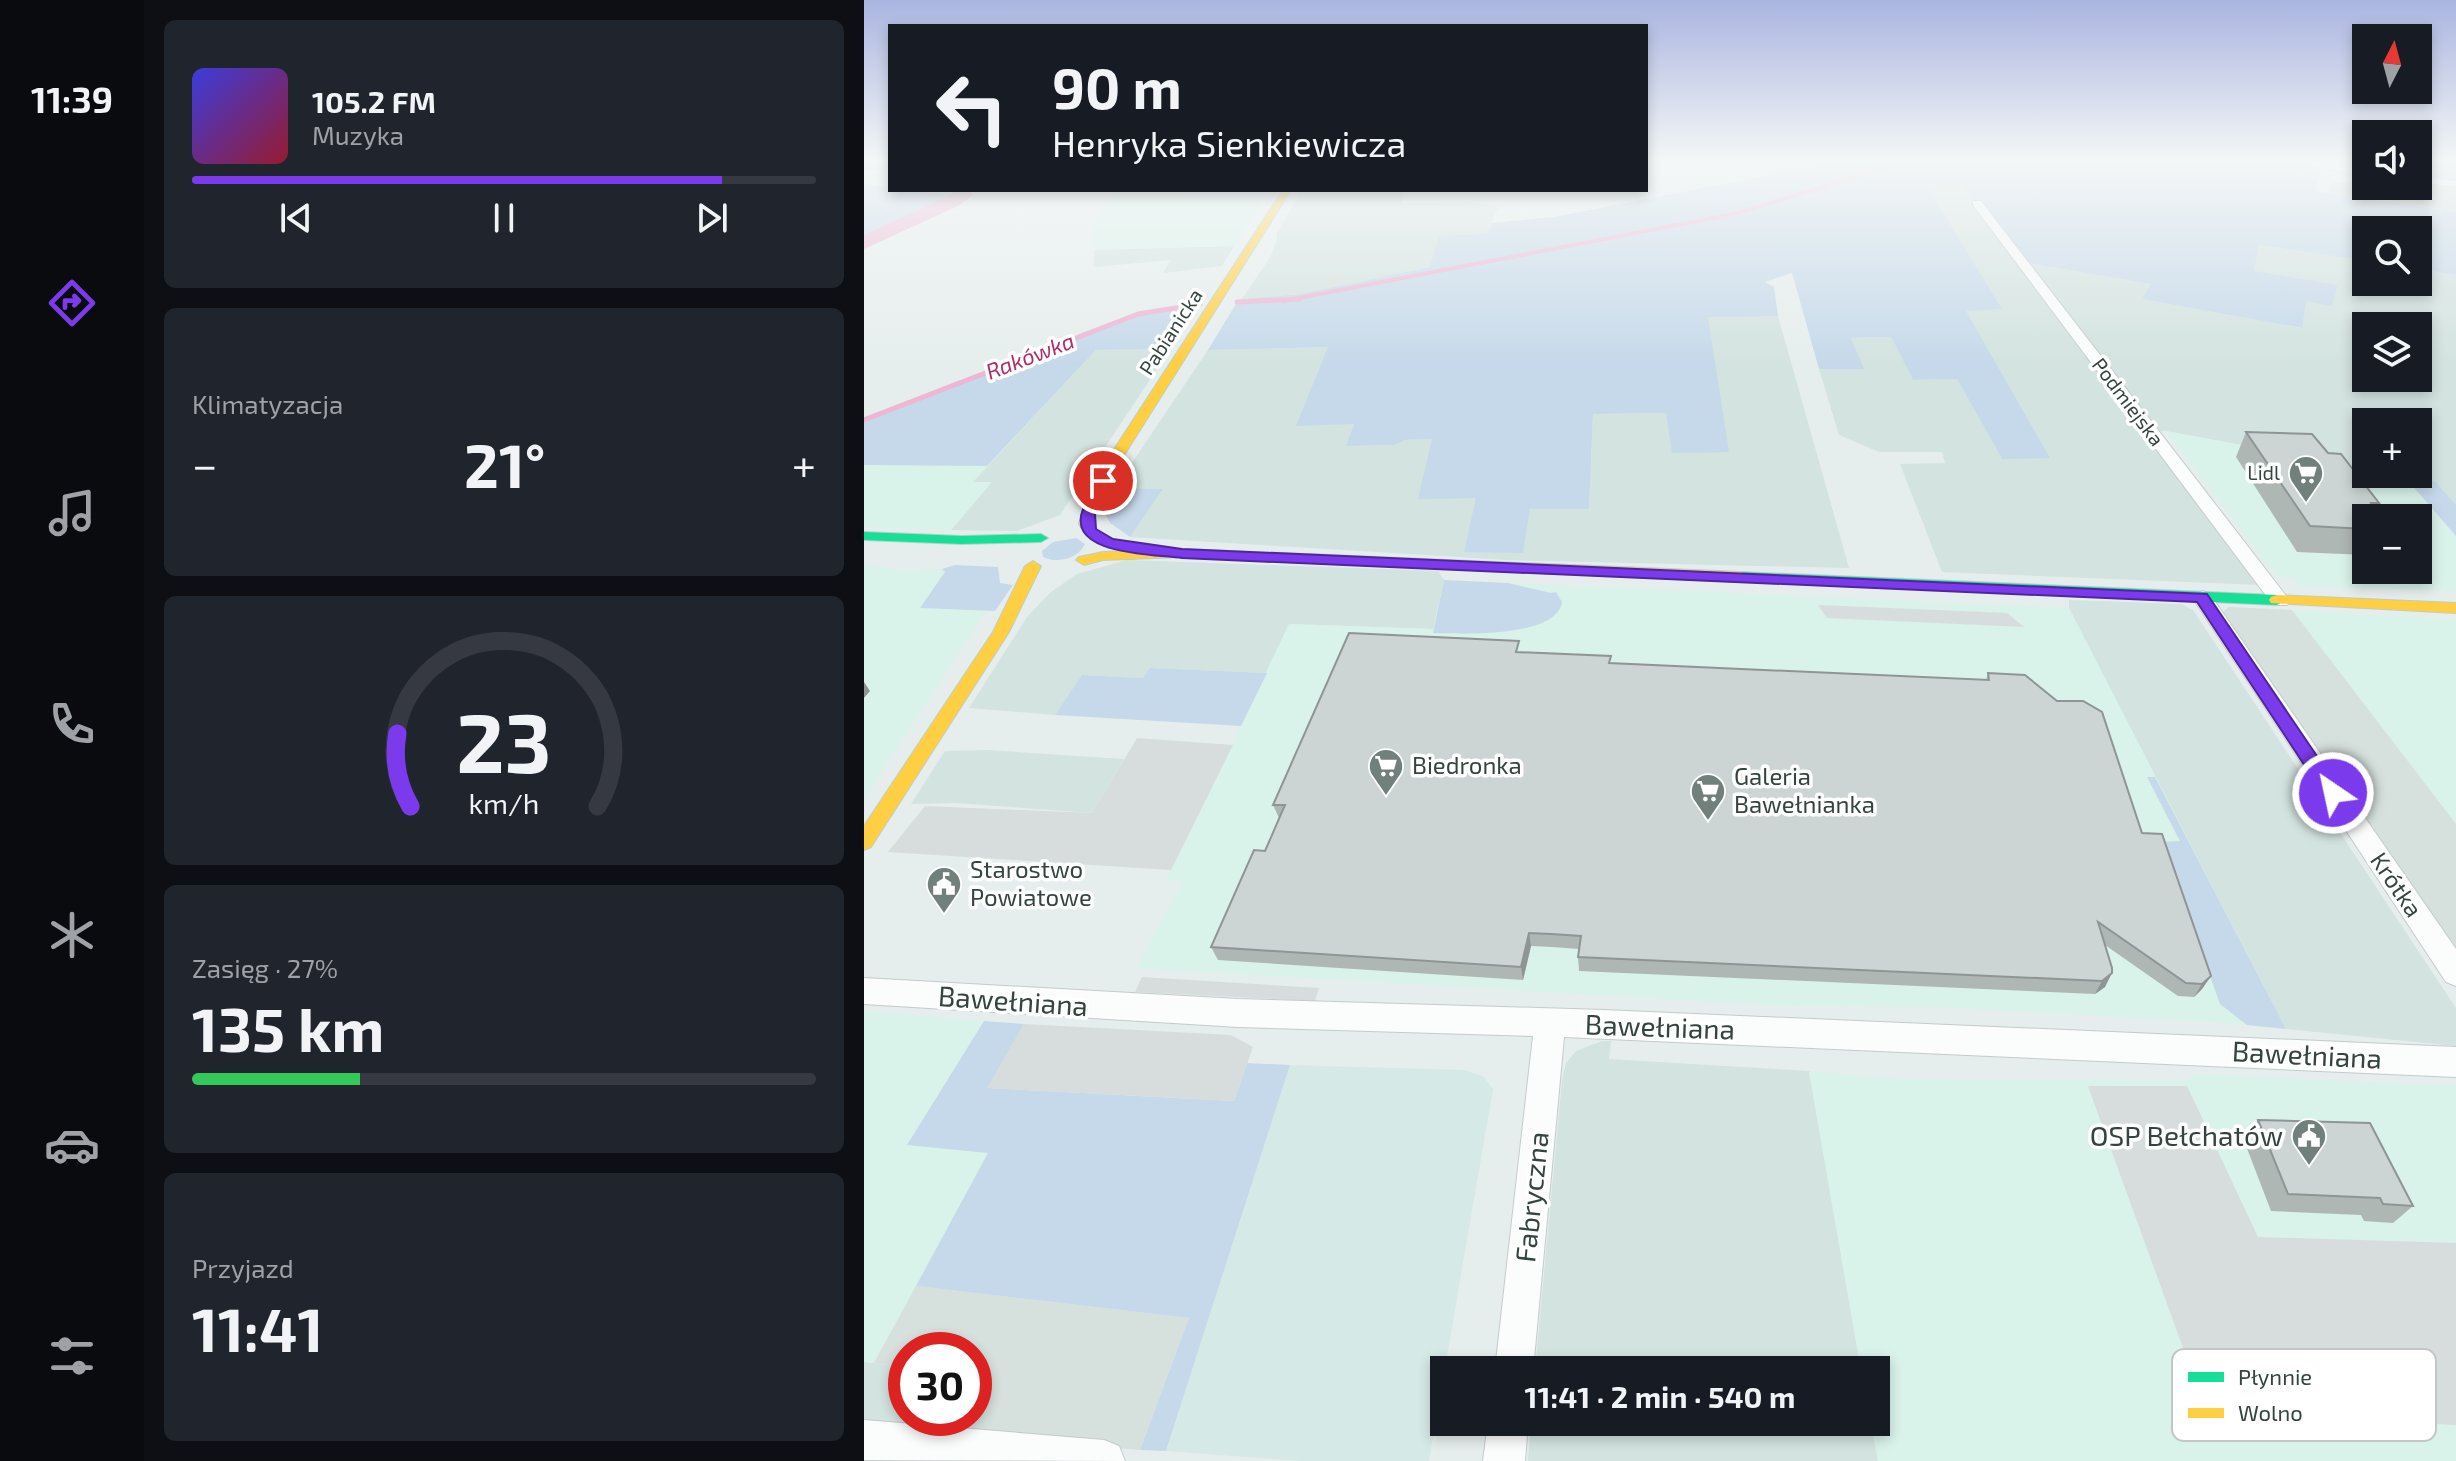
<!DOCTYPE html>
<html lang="pl">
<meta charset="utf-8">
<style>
:root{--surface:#171b24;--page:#20242c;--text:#f1f3f6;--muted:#9ea1a6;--line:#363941;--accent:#7c3aed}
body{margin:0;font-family:"Exo 2",sans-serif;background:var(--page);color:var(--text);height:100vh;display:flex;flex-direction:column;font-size:30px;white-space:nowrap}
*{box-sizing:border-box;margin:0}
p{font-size:26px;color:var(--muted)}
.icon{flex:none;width:44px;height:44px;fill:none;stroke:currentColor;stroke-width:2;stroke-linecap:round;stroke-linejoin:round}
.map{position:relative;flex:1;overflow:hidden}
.side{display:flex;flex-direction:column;gap:20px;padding:20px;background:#0d0f14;width:720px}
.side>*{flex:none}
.hud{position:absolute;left:24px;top:24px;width:760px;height:168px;border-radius:0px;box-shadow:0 4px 12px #0003;background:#171b24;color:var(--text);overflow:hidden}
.needle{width:52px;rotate:6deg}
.fabs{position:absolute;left:1488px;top:24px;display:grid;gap:16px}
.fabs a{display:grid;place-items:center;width:80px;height:80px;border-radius:0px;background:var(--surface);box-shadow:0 4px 12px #0003;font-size:40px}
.speed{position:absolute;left:24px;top:1332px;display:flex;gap:16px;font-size:40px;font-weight:700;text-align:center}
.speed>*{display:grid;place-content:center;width:104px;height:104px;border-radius:50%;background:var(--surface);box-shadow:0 4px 12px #0003;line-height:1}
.speed .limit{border:12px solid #d22;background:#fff;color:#111}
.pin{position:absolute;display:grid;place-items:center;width:68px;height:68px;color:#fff;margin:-34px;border:4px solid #fff;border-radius:50%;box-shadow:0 2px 8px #0007}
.me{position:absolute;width:88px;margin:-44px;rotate:326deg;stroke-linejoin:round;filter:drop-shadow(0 0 6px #0008)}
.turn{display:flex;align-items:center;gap:28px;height:168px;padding:0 32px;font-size:36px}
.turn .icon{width:104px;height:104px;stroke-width:2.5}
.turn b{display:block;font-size:56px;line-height:68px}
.big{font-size:60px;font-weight:700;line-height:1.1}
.side .tile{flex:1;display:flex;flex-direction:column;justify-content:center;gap:12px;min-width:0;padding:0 28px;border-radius:12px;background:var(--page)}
.side .dial{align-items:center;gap:0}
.dial svg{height:208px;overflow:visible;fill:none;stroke:var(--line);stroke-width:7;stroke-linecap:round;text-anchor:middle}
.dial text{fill:var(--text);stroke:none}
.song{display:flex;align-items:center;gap:24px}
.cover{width:96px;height:96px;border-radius:12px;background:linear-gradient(135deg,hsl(240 70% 55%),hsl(350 70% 35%))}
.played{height:8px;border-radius:4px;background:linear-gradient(90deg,var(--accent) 85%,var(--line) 85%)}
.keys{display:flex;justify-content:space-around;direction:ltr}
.heat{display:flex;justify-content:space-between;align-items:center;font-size:44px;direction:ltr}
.charge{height:12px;border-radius:6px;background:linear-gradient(90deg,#34c759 27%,var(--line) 0)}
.trip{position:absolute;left:566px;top:1356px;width:460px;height:80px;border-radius:0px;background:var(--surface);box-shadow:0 4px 12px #0003;font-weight:700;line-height:80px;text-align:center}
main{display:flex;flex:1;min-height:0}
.dock{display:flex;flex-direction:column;width:144px;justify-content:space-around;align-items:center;background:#090b0e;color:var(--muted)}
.dock .icon{width:56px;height:56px}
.dock .current{color:var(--accent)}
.dock b{font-size:36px;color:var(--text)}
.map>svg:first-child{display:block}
</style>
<main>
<nav class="dock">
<b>11:39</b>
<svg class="icon current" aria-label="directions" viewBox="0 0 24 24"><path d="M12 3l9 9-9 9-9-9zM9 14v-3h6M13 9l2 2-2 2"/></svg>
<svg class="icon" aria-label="music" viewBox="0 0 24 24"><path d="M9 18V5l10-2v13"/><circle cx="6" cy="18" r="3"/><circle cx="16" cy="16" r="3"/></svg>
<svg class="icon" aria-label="phone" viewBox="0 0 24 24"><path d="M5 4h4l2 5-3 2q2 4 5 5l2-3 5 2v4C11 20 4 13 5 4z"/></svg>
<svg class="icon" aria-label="climate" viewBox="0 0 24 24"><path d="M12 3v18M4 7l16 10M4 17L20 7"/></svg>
<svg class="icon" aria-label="car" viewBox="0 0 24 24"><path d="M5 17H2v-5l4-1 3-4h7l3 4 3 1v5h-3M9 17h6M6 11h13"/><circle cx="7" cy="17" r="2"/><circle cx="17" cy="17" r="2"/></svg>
<svg class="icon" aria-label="filters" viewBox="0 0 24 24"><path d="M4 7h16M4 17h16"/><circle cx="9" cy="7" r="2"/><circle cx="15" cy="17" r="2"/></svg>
</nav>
<section class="side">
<div class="tile">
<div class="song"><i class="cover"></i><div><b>105.2 FM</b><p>Muzyka</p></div></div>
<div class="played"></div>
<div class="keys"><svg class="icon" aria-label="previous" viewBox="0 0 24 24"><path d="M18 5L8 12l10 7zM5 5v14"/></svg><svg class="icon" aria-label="pause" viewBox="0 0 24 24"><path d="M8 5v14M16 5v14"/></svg><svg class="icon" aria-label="next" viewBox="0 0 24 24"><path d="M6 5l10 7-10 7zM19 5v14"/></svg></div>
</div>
<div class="tile"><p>Klimatyzacja</p>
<div class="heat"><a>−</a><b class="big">21°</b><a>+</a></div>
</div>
<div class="tile dial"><svg viewBox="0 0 100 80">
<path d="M14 69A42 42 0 1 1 86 69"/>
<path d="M14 69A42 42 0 0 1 9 41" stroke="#7c3aed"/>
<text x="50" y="56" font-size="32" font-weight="700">23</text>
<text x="50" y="72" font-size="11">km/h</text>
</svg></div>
<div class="tile"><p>Zasięg · 27%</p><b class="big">135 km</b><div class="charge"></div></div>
<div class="tile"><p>Przyjazd</p><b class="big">11:41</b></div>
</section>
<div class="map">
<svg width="1592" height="1461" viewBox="0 0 1592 1461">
<rect width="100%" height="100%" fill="#e6eeed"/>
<g fill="#d3e3df" fill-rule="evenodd">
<path d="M 1385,159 L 1443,167 L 1455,171 L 1454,179 L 1380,169 Z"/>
<path d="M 1468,181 L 1563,193 L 1563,183 L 1592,186 L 1592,212 L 1465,193 Z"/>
<path d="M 1061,185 L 1098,186 L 1152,261 L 1288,284 L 1279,299 L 1437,328 L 1442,301 L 1390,271 L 1395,245 L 1502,261 L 1502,282 L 1554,282 L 1554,269 L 1592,275 L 1592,505 L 1572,482 L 1532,474 L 1554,474 L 1554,422 L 1502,422 L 1502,468 L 1302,431 L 1279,431 L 1396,585 L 1078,572 L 1036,464 L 1081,463 L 1078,452 L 1015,452 L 975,435 L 955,369 L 999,369 L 987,338 L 1027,337 L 1049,380 L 1093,379 L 1138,459 L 1102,310 L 1137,308 ZM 1502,326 L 1554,326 L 1554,378 L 1502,378 Z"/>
<path d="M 438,190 L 541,190 L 538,203 L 606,202 L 634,207 L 623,234 L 566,267 L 435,294 L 378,299 L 405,259 L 413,240 L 413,233 Z"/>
<path d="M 370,246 L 358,266 L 299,273 L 307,260 L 230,267 L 230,250 Z"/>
<path d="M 844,316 L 914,316 L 985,568 L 643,560 L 266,537 L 299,489 L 251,488 L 344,350 L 464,347 L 490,424 L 483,446 L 529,445 L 541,440 L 569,439 L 612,498 L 666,509 L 725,509 L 729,414 L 803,413 Z"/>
<path d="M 297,349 L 299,360 L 196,515 L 153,531 L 87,530 L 127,483 L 108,483 L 232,350 Z"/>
<path d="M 263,560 L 574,571 L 580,580 L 570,629 L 426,624 L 403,673 L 287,668 L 280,678 L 219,675 L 191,715 L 105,708 L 163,617 L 187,592 L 213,574 Z"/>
<path d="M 1205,600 L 1317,604 L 1329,610 L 1592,1008 L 1592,1046 L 1422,1029 L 1231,661 L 1205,608 Z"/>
<path d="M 123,750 L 260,759 L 228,813 L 92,803 L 47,804 L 81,751 Z"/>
<path d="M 738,1041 L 747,1041 L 745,1059 L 945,1071 L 997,1370 L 671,1370 L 698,1081 L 702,1063 L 712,1051 Z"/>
<path d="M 0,1362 L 42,1367 L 42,1418 L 55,1418 L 34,1461 L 0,1461 Z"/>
<path d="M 667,1422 L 1007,1422 L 1014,1461 L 664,1461 Z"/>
</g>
<g fill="#d9f2ea" fill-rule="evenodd">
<path d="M 251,190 L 297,190 L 398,202 L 370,246 L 230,250 L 229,226 Z"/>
<path d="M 1302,431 L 1502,468 L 1502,474 L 1540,476 L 1592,536 L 1592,591 L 1436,586 L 1429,577 L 1413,577 ZM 1502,518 L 1554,518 L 1554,570 L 1502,570 Z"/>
<path d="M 0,465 L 123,466 L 109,482 L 128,482 L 87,530 L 0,527 Z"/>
<path d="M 0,564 L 33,570 L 78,569 L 81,572 L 57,608 L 122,611 L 0,798 Z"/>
<path d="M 580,580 L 1205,608 L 1420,1026 L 1072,1007 L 923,1006 L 272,968 L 319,882 L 302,880 L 425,624 L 569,629 Z"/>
<path d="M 1428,610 L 1592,619 L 1592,824 L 1557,781 Z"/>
<path d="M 0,1011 L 120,1021 L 44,1144 L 125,1152 L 10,1363 L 0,1362 Z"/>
<path d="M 945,1071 L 1036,1079 L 1322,1081 L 1331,1074 L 1592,1086 L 1592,1461 L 1014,1461 L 1007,1422 L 1012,1422 L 1012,1370 L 997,1370 Z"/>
</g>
<g fill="#d6e0dd">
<path d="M 1365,607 L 1428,610 L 1592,824 L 1592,953 L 1358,612 Z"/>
<path d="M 52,1286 L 325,1318 L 276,1450 L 48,1432 L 55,1418 L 110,1418 L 110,1350 L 42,1350 L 42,1367 L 10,1363 Z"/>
</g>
<path fill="#d5e9e6" d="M 426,1065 L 599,1070 L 619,1076 L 629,1089 L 565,1461 L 436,1461 L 302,1451 Z"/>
<g fill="#c6d9ea">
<path d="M 988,159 L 1385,159 L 1381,169 L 1454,179 L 1451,191 L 1592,212 L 1592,275 L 1554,269 L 1554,230 L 1502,230 L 1502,261 L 1395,245 L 1390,271 L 1474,285 L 1468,306 L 1442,301 L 1438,328 L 1278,299 L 1287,284 L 1152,261 L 1098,186 L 1062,185 L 1138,309 L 1102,311 L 1186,458 L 1138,459 L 1093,379 L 1049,380 L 1027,337 L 987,338 L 1000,369 L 955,369 L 928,273 L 901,282 L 910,287 L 914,316 L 844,317 L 865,452 L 808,453 L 802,413 L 729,414 L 725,509 L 666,509 L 659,553 L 600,552 L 612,498 L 554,499 L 568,439 L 541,440 L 530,445 L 482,446 L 490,424 L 432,426 L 464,347 L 344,350 L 373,302 L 378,299 L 435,294 L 566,267 L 575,236 L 623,234 L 628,223 L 689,217 Z"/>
<path d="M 1554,159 L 1592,159 L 1592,180 L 1554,175 Z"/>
<path d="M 0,184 L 26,187 L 26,190 L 99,195 L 0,243 Z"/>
<path d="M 336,304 L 297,349 L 232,350 L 123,466 L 0,465 L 0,420 L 274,314 Z"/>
<path d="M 1540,476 L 1572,482 L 1592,505 L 1592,536 Z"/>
<path d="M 251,488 L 299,489 L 266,537 L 246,523 L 241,513 Z"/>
<path d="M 212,538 L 221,544 C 214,559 193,564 179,557 L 178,551 L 189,542 Z"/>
<path d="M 91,565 L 134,567 L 136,583 L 149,585 L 131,611 L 56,608 L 81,572 L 78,569 Z"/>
<path d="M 580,580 L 644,583 L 687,593 L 692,592 L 698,602 C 693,638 597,634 569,633 Z"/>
<path d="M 286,668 L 403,673 L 377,726 L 191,715 L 218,675 L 279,678 Z"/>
<path d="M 1283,777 L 1291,777 L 1422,1029 L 1383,1025 L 1356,1004 L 1298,842 L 1316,841 Z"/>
<path d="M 120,1021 L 160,1024 L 124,1088 L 370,1101 L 383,1063 L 426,1065 L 302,1451 L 276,1450 L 325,1318 L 52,1286 L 124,1153 L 43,1145 Z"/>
</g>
<g fill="#d6dddc">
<path d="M 954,605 L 1143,613 L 1160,627 L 963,618 Z"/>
<path d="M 273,738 L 369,745 L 307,870 L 24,852 L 61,806 L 228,813 Z"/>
<path d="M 278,977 L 455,988 L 451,1001 L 271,992 Z"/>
<path d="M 160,1024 L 367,1035 L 389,1047 L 370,1101 L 123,1088 Z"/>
<path d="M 1224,1086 L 1323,1086 L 1394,1237 L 1592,1243 L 1592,1425 L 1343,1414 Z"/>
</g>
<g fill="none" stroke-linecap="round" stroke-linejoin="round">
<g stroke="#edb6d3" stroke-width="4">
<path d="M 0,169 L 26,166"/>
<path d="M 419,301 L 870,214 L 1014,170 L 1030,159"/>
</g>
<g stroke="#edb6d3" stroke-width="5">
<path d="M 373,302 L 436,299"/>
<path d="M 0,420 L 274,314 L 336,304"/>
</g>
<path fill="#edb6d3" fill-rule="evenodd" d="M 88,190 L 106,190 L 109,195 L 94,206 L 0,249 L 0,235 L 80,198 L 89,193 Z"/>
<g stroke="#c4ccca" stroke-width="2">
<g id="street">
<path d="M 1403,159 L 1433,159 L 1502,169 L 1502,175 Z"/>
<path d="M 1554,176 L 1592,181 L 1592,187 L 1554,182 Z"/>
<path d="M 1109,201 L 1117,201 L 1423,597 L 1426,601 L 1423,605 L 1409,605 L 1109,205 Z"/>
<path d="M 1338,591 L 1345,593 L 1592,949 L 1592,986 L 1582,982 L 1328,597 Z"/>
<path d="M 0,978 L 374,999 L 740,1010 L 1592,1047 L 1592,1077 L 700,1037 L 669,1370 L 631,1370 L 669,1036 L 374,1027 L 0,1004 Z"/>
<path d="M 0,1420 L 240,1440 L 255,1446 L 261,1461 L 0,1460 Z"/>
<path d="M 624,1422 L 664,1422 L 661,1461 L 619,1461 Z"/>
</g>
</g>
<g stroke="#bdceca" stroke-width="2">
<g id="fast">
<path d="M 0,532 L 98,536 L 177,534 L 184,538 L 177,542 L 98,544 L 0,540 Z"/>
<path d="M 878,572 L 1413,595 L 1421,600 L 1413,605 L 873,580 L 873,574 Z"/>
</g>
</g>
<g stroke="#bdceca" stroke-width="2">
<g id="slow">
<path d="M 419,190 L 427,190 L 259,457 L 234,504 L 229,524 L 233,531 L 226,535 L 221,534 L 215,524 L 220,504 L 245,457 Z"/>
<path d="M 318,549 L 878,572 L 886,577 L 878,582 L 318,557 L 239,560 L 220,565 L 212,560 L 215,557 L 239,552 Z"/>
<path d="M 169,561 L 177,566 L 145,632 L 7,847 L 0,850 L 0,826 L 129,632 L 161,566 Z"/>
<path d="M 1413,595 L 1592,603 L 1592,613 L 1407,603 L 1405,600 L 1407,597 Z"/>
</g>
</g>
<use href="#street" fill="#fbfcfc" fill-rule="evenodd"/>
<use href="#fast" fill="#16e098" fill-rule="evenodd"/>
<use href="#slow" fill="#ffcf43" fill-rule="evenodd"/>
</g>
<g fill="#afb7b5">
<path d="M 1382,432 L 1464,453 L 1515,503 L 1512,510 L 1502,518 L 1502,555 L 1433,552 L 1372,457 Z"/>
<path d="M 656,652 L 747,663 L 1122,680 L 1124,673 L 1278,833 L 1347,976 L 1338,989 L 1330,997 L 1314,996 L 1241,945 L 1241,987 L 1231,994 L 715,971 L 714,957 L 715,949 L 688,947 L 667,946 L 659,980 L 354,960 L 347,947 L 401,851 L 415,818 L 409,805 Z"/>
<path d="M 1394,1120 L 1549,1206 L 1529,1223 L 1500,1221 L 1497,1215 L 1407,1211 L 1379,1138 Z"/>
</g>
<g fill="#8f9594">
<path d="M 0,682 L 6,691 L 0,698 Z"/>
<path d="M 665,933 L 667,946 L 659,980 L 657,967 Z"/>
<path d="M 1248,973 L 1241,987 L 1231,994 L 1238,981 Z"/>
<path d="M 1347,976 L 1338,989 L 1330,997 L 1338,984 Z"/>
</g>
<g fill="#ccd5d3" stroke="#8f9594" stroke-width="2">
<path d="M 1382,432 L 1448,434 L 1464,453 L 1477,454 L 1515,503 L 1507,503 L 1518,518 L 1502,518 L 1502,529 L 1446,526 Z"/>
<path d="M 485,633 L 655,641 L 652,652 L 747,656 L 745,663 L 1125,680 L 1124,673 L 1161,675 L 1193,701 L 1219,701 L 1238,712 L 1278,833 L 1298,834 L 1347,976 L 1338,984 L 1322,983 L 1234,922 L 1248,968 L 1248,973 L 1238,981 L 714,957 L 717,936 L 687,934 L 665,933 L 657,967 L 347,947 L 390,850 L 401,851 L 421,805 L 409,805 Z"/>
<path d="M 1394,1120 L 1506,1123 L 1549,1206 L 1519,1204 L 1516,1198 L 1424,1194 Z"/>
</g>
<linearGradient id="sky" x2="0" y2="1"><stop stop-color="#aab5e0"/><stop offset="0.44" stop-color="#f4f7f7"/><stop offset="1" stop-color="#f4f7f7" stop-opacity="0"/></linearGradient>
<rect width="1592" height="364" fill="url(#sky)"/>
<path fill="#7c3aed" stroke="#51269a" stroke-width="2" d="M 239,476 L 246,481 L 231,514 L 232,529 L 249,539 L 318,549 L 1343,594 L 1478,793 L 1476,798 L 1462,798 L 1333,602 L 318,558 C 289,554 198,555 220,507 C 225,497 229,481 239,476 Z"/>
<defs>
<g id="supermarket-pin" transform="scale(1.8)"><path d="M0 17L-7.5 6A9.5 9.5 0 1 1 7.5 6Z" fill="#72807c" stroke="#fff"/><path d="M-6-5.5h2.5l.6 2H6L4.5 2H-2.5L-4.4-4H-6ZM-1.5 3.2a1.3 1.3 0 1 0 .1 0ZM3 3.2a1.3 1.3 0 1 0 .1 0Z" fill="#fff"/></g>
<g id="civic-pin" transform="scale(1.8)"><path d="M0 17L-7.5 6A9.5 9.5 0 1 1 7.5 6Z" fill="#72807c" stroke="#fff"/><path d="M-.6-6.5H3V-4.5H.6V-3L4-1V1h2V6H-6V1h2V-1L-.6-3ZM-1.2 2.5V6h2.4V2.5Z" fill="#fff"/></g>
</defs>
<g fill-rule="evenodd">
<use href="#supermarket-pin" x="1442" y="473"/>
<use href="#supermarket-pin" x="522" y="766"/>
<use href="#supermarket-pin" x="844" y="791"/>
<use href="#civic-pin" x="80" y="884"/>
<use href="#civic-pin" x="1445" y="1136"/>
</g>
<g text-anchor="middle" stroke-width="7" stroke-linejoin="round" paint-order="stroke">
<g font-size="20" fill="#34443f" stroke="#fff">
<text transform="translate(307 332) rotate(-57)" y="7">Pabianicka</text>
<text transform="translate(1264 402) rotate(53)" y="7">Podmiejska</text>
</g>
<g font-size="20" fill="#34443f" stroke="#fff" text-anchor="end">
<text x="1416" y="480">Lidl</text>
</g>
<g font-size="22" font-style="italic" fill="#b02d6e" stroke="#fff">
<text transform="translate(166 356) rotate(-21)" y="8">Rakówka</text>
</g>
<g font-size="24" fill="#34443f" stroke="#fff" text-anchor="start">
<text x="548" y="774">Biedronka</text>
<text x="870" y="785">Galeria<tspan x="870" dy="28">Bawełnianka</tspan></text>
<text x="106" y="878">Starostwo<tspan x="106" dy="28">Powiatowe</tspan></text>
</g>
<g font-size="24" fill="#34443f" stroke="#fff">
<text transform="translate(1532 885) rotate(56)" y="8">Krótka</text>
</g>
<g font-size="28" fill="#34443f" stroke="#fff">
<text transform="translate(149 1001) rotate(4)" y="10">Bawełniana</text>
<text transform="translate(796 1027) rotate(2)" y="10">Bawełniana</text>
<text transform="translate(1443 1055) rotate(3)" y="10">Bawełniana</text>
<text transform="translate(668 1197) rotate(-84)" y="10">Fabryczna</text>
</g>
<g font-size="28" fill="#34443f" stroke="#fff" text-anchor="end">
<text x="1419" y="1146">OSP Bełchatów</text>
</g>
</g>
<rect x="1308" y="1349" width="264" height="92" rx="12" fill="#fff" stroke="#c2c7c5" stroke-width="2"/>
<rect x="1324" y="1372" width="36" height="10" fill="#16e098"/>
<rect x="1324" y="1408" width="36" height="10" fill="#ffcf43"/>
<g font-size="22" fill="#34443f">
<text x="1374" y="1385">Płynnie</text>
<text x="1374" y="1421">Wolno</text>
</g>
</svg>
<div class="fabs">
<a><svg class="needle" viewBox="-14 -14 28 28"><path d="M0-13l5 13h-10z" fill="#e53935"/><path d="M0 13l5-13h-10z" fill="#9ea1a6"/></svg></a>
<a><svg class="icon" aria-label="sound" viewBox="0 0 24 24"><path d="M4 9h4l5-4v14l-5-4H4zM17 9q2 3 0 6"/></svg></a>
<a><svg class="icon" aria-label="search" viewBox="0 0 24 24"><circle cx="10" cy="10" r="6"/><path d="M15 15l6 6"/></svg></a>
<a><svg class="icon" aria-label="layers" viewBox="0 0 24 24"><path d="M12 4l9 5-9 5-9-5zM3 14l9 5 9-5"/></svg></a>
<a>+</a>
<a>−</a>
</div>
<div class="speed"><div class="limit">30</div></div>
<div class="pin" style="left:239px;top:481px;background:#d93025"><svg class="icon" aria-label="arrive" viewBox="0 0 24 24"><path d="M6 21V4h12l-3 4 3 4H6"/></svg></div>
<svg class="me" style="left:1469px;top:793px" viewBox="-20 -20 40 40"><circle r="17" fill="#7c3aed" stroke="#fff" stroke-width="3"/><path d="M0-11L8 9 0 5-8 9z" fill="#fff"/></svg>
<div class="trip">11:41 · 2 min · 540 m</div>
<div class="hud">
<div class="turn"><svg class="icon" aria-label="left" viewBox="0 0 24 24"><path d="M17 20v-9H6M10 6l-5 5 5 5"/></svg><div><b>90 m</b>Henryka Sienkiewicza</div></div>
</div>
</div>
</main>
